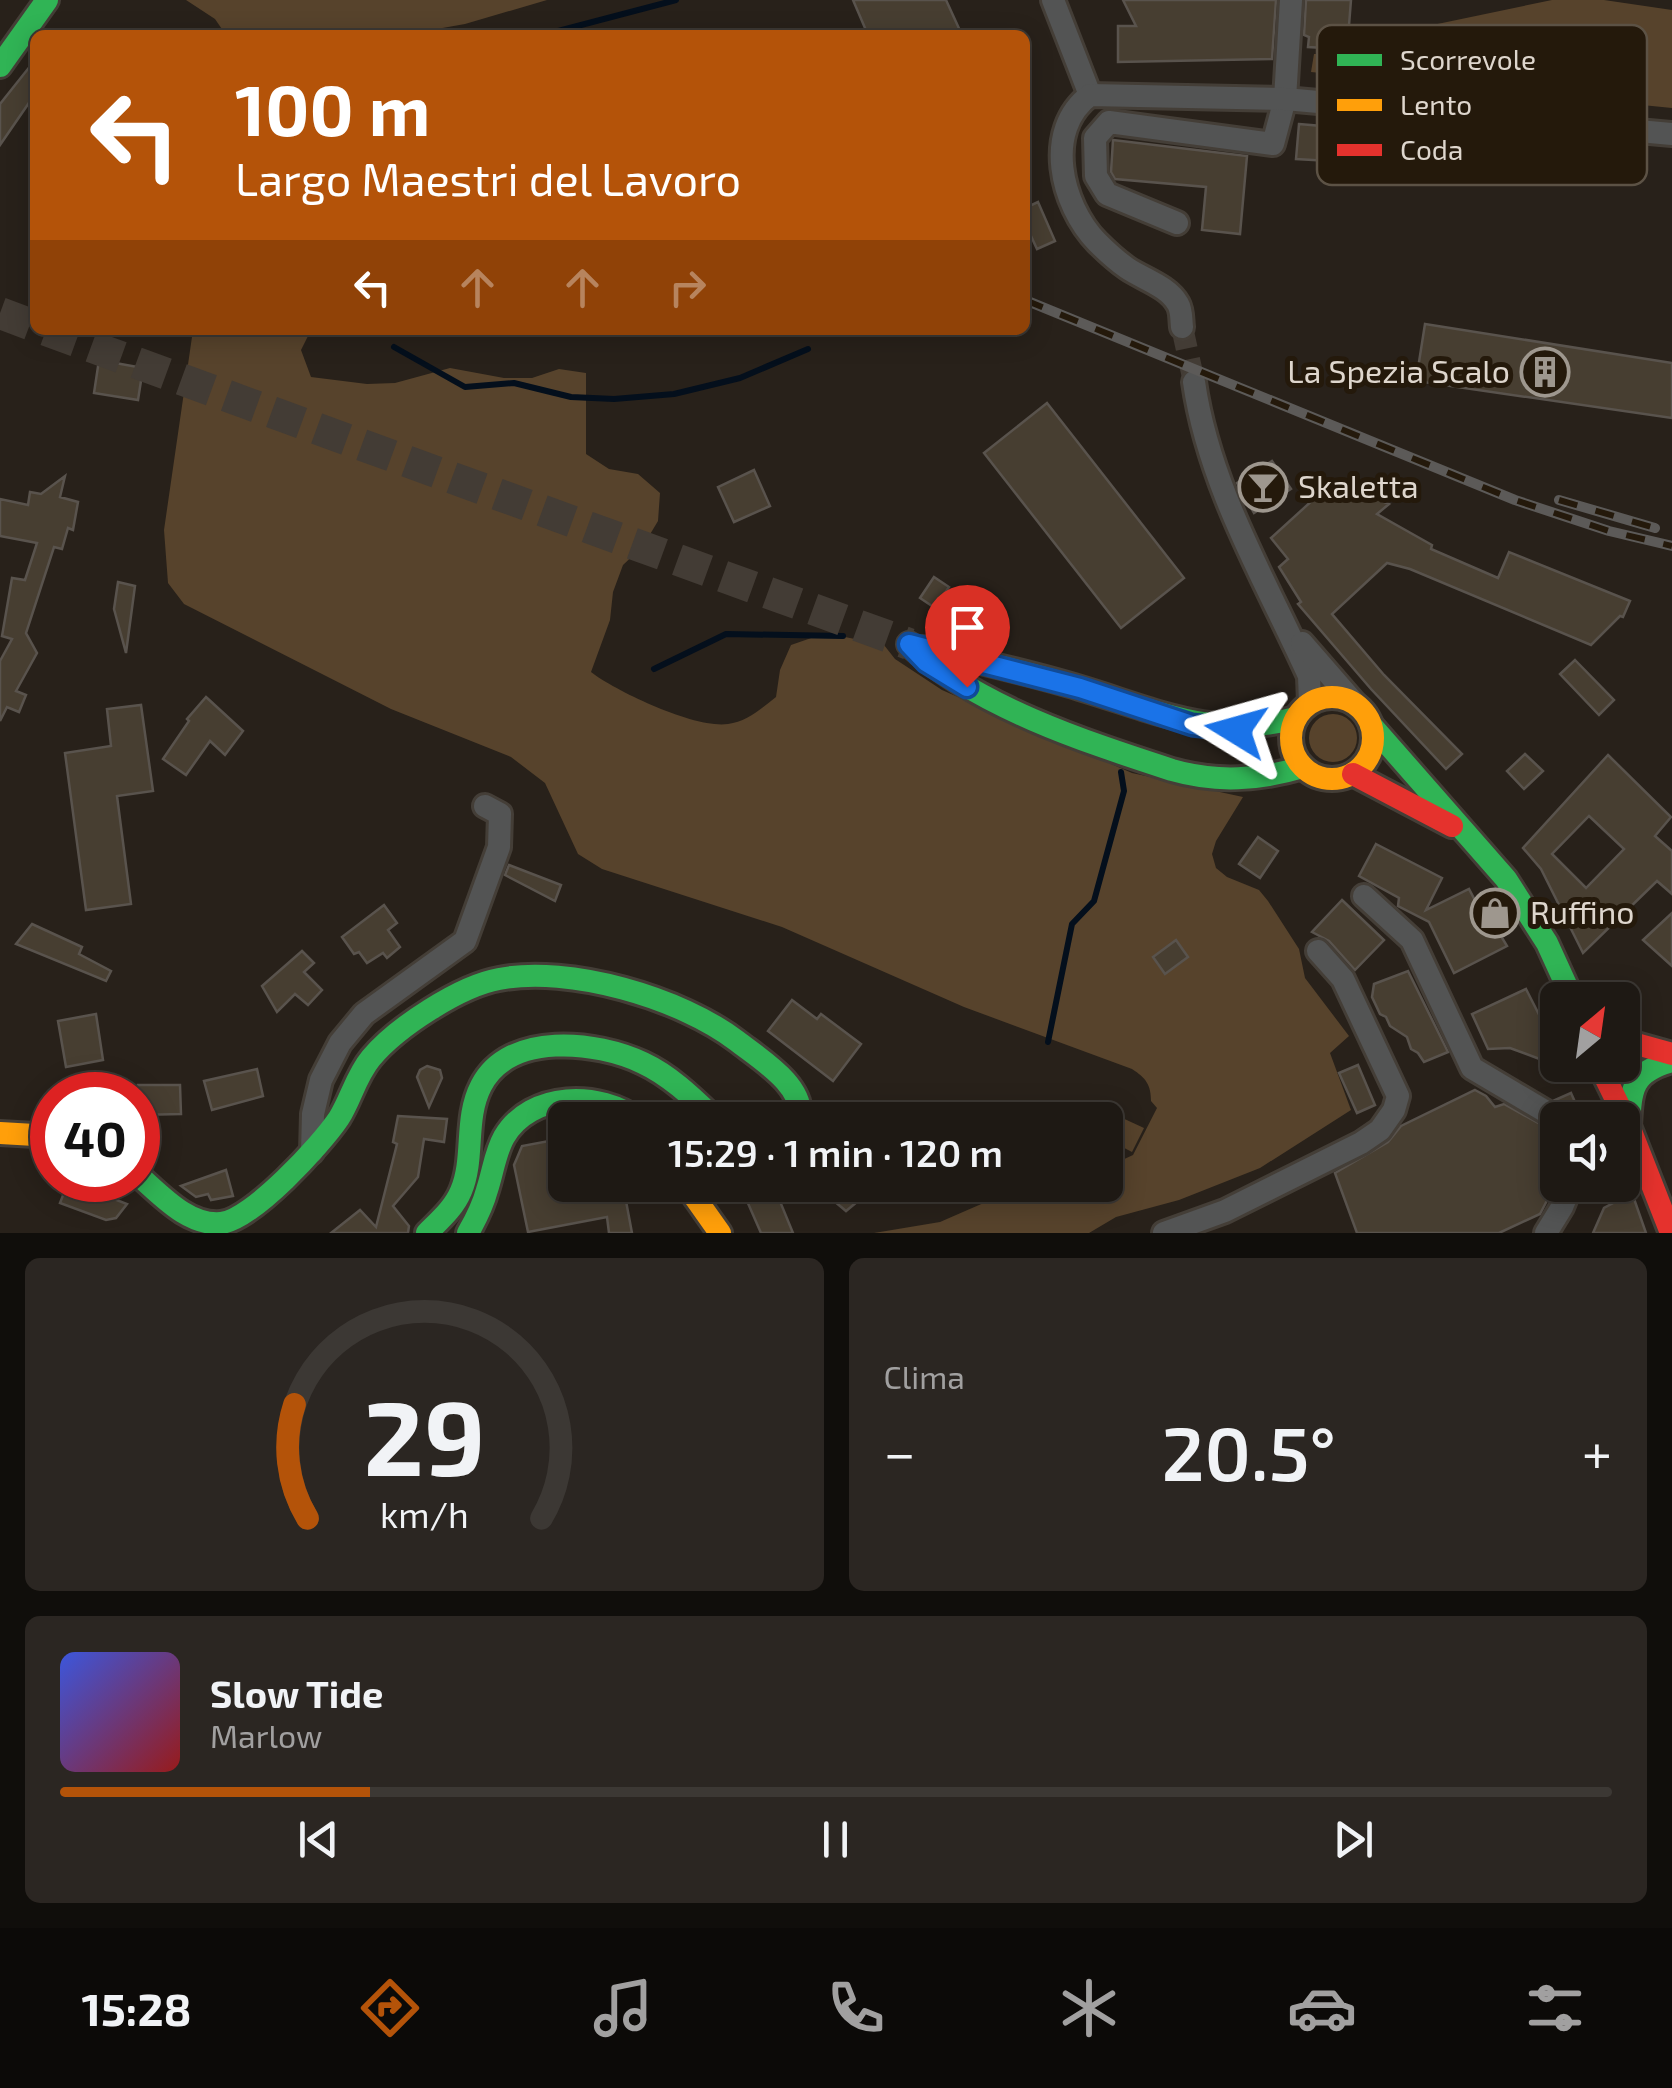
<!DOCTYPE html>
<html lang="it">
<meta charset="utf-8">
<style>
:root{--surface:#1e1914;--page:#2b2622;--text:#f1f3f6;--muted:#a1a0a0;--line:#3c3834;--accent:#b45309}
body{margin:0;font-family:"Exo 2",sans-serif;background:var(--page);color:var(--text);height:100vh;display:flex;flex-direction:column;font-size:38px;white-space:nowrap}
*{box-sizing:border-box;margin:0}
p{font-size:32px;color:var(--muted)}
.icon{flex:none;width:55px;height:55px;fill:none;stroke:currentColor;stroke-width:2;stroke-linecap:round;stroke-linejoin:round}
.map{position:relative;height:1233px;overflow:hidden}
.drawer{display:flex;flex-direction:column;gap:25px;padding:25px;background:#100e0b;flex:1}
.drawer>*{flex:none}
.top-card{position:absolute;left:30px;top:30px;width:1000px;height:305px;border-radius:15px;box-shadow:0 5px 25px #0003,0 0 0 2px var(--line);background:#b45309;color:#fff;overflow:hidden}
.needle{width:65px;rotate:29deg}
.controls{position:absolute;left:1540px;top:982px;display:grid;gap:20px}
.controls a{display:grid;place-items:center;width:100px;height:100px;border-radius:15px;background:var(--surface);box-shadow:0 5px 25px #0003,0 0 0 2px var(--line);font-size:50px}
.speed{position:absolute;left:30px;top:1072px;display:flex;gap:20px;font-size:50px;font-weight:700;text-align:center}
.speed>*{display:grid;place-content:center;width:130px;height:130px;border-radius:50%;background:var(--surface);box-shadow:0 5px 25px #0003,0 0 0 2px var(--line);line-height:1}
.speed .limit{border:15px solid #d22;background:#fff;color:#111}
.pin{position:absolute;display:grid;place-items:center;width:85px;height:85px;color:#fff;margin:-102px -42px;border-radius:50% 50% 50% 0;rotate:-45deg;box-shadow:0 0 10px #0007}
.pin .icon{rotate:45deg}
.me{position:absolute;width:110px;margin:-55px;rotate:278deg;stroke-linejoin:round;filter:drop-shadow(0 0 8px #0008)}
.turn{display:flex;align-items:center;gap:35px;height:210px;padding:0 40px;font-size:45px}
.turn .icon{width:130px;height:130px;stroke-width:2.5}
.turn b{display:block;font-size:70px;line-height:85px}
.lanes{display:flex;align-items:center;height:95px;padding:0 40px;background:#0003;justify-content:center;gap:50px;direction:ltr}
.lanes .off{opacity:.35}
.big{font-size:75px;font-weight:600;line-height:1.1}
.drawer .card{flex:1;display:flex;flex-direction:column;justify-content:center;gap:15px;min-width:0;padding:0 35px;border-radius:15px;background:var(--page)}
.drawer .dial{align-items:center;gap:0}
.dial svg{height:260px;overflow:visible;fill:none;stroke:var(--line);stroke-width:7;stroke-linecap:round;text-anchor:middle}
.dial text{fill:var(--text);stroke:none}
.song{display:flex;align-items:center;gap:30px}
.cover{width:120px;height:120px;border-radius:15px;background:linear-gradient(135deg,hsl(230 70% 55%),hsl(0 70% 35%))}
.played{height:10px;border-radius:5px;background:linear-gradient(90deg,var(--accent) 20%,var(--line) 20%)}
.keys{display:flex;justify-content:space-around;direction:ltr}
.heat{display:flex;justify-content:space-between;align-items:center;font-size:55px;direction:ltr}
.drawer .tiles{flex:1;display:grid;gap:25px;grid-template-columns:1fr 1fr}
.card:last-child{grid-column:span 2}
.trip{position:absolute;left:548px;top:1102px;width:575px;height:100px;border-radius:15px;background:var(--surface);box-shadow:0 5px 25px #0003,0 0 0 2px var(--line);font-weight:600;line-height:100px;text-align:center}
.dock{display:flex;height:160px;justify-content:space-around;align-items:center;background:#0c0a08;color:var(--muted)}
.dock .icon{width:70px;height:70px}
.dock .selected{color:var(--accent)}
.dock b{font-size:45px;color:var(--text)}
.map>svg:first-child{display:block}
</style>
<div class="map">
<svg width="1672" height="1233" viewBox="0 0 1672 1233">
<rect width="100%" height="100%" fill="#28211a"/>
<g fill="#57432c">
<path d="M 186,0 L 547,0 L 465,24 L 403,35 L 226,35 L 215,19 Z"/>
<path d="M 1552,0 L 1604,0 L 1672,10 L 1672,108 L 1311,72 L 1314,54 L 1352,53 L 1356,41 Z"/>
<path d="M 193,330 L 311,330 L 301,350 L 311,377 L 367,384 L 395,383 L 450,368 L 504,378 L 532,378 L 559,369 L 586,373 L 586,454 L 609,469 L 638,474 L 660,493 L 658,521 L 643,546 L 623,565 L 613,592 L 610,620 L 591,672 C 617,692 696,729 728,724 C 747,722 762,708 776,697 L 780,670 L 791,645 L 817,636 L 845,637 L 884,645 L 895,659 L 942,690 L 1132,773 L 1243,797 L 1216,841 L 1212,854 L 1216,868 L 1227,877 L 1259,890 L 1268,901 L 1299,949 L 1305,978 L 1349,1036 L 1330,1053 L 1351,1110 L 1260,1168 L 1179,1200 L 1116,1217 L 1089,1233 L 874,1233 L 940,1222 L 1025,1185 L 1105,1185 L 1105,1156 L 1120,1161 L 1133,1155 L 1157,1108 L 1151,1101 C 1151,1085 1146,1078 1132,1069 L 964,1007 L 782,927 L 602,869 L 578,854 L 545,783 L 511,757 L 391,709 L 184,604 L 168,583 L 164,530 Z"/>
<circle cx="1333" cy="738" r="24"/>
<path d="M 1118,1116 L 1144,1128 L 1132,1152 L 1107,1139 Z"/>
</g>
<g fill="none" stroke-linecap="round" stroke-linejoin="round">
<g stroke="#040f1c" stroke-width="6">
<path d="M 543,35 L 676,0"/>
<path d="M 394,347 L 465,387 L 514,383 L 571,397 L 614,399 L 674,394 L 740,378 L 808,349"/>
<path d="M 654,669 L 726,634 L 843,636"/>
<path d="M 1048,1042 L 1072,924 L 1094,901 L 1124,791 L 1121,772"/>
</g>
</g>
<g fill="#473e31" stroke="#59534d" stroke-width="2.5" fill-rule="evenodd">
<path d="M 853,0 L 946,0 L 962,35 L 868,35 Z"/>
<path d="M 1123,0 L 1276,0 L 1272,59 L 1118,62 L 1118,26 L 1136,26 Z"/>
<path d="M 1306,0 L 1351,0 L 1348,38 L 1343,37 L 1342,49 L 1308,47 L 1309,37 L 1304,35 Z"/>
<path d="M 35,60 L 35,94 L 0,145 L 0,104 Z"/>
<path d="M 1299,124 L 1333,127 L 1330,161 L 1296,159 Z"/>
<path d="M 1113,140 L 1247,156 L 1240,234 L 1202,230 L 1206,187 L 1115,179 L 1111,172 Z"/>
<path d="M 1038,202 L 1055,241 L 1037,249 L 1025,223 L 1025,208 Z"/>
<path d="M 1425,324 L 1672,363 L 1672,418 L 1416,381 Z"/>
<path d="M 99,360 L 143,368 L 138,400 L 94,393 Z"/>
<path d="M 1047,403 L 1184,578 L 1121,628 L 984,453 Z"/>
<path d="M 1272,461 L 1291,489 L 1254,513 L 1237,483 Z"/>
<path d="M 754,470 L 770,506 L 734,522 L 718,487 Z"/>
<path d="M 65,476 L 60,497 L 78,502 L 73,530 L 68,528 L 62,549 L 54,547 L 26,633 L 37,653 L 16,691 L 26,695 L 19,712 L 7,707 L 0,721 L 0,661 L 12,639 L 2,636 L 12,578 L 25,580 L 37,543 L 0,536 L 0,499 L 28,505 L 30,492 L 41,494 Z"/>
<path d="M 1326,488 L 1353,498 L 1360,492 L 1389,504 L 1377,514 L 1432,545 L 1431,549 L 1498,578 L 1509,552 L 1630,601 L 1623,617 L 1620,616 L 1591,645 L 1410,569 L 1387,563 L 1332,614 L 1384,675 L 1462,754 L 1446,769 L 1371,689 L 1298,604 L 1301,602 L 1279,567 L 1288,559 L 1271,538 Z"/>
<path d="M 934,577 L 949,587 L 935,608 L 920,598 Z"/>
<path d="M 118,582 L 135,586 L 126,653 L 114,609 Z"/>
<path d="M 1575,660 L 1614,700 L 1599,715 L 1560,674 Z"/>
<path d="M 206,697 L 243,731 L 225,755 L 210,741 L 186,775 L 163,759 L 189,721 L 187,719 Z"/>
<path d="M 141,705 L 153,791 L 117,796 L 131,904 L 86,910 L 65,753 L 111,746 L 107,709 Z"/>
<path d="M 1525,754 L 1543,771 L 1524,789 L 1507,771 Z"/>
<path d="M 1608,755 L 1671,817 L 1655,836 L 1672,851 L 1672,894 L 1657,881 L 1583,953 L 1541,869 L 1523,848 ZM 1589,816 L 1624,849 L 1586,888 L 1552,854 Z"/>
<path d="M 1258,837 L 1278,851 L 1260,878 L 1239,864 Z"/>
<path d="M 1376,844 L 1442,878 L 1426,910 L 1469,889 L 1479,908 L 1483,906 L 1507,946 L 1454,973 L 1429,922 L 1398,906 L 1399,898 L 1359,876 Z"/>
<path d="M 509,865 L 561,885 L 555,901 L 505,875 Z"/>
<path d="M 1342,900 L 1384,940 L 1355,970 L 1329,941 L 1312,932 Z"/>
<path d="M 384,905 L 397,923 L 388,930 L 400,947 L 387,958 L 383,953 L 367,963 L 359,952 L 354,954 L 342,937 Z"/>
<path d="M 1672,913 L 1672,966 L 1643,940 Z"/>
<path d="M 32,924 L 82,947 L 79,954 L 111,971 L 106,981 L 16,944 Z"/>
<path d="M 1176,940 L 1188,957 L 1165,974 L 1153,957 Z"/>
<path d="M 302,951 L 314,963 L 304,972 L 322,990 L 308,1005 L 295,994 L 277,1012 L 262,986 Z"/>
<path d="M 1408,971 L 1448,1052 L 1424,1062 L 1418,1053 L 1411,1049 L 1407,1037 L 1390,1026 L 1386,1017 L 1380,1014 L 1372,997 L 1374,984 Z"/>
<path d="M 1526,989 L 1558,1052 L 1545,1061 L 1510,1048 L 1488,1049 L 1472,1014 Z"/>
<path d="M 792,1000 L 817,1019 L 821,1014 L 861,1044 L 833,1081 L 768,1031 Z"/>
<path d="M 96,1014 L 103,1060 L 66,1067 L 58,1021 Z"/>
<path d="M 1358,1065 L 1375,1105 L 1357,1113 L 1339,1073 Z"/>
<path d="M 427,1066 L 440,1070 L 442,1078 L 429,1107 L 417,1077 L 420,1070 Z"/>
<path d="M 257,1069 L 263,1096 L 212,1110 L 204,1081 Z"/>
<path d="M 138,1085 L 180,1085 L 181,1114 L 138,1115 Z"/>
<path d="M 1475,1090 L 1486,1096 L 1495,1107 L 1504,1104 L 1558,1134 L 1558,1179 L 1540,1214 L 1499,1233 L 1357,1233 L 1335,1173 L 1388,1142 L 1401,1126 Z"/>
<path d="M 1571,1093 L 1583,1120 L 1575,1120 L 1572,1112 L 1555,1100 Z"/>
<path d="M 398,1116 L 447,1119 L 444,1142 L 424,1139 L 418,1177 L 393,1206 L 409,1226 L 408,1233 L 331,1233 L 360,1210 L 376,1227 L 397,1144 L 393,1142 Z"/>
<path d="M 565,1138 L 565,1185 L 623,1185 L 632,1233 L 609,1233 L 607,1217 L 528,1232 L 514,1165 L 517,1158 L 522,1146 Z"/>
<path d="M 226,1170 L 233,1196 L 211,1200 L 208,1194 L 196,1197 L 181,1186 Z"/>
<path d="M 69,1180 L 95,1180 L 91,1190 L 127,1204 L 116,1218 L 106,1220 L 60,1203 Z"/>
<path d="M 740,1185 L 811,1185 L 779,1199 L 793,1233 L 761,1233 Z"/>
<path d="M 815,1185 L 850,1185 L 863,1197 L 846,1211 Z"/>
<path d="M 1632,1193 L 1646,1233 L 1593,1233 L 1604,1208 Z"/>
</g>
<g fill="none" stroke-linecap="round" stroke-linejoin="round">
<path stroke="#433c35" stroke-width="22" stroke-dasharray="22 11" stroke-linecap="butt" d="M 1182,327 L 1194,382"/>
<g stroke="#433c35" stroke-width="32" stroke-dasharray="32 16" stroke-linecap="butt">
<path d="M 0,313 L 35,326"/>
<path d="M 46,330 L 909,644"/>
</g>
<g stroke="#443e37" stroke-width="28">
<g id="street">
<path d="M 1053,0 L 1090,95"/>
<path d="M 1177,223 L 1107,194 L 1096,176 L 1095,138 L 1109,122 L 1273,144 L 1285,99 L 1291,0"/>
<path d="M 1182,327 C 1181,319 1182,311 1178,304 C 1168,286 1143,279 1127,268 C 1117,261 1106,251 1097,242 C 1061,205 1043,130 1090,95 L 1285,99 L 1672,134"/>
<path d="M 1194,382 C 1209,487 1266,581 1309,676 L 1310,703"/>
<path d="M 1302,643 L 1355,704"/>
<path d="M 1364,896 L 1412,940 L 1472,1068 L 1560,1120"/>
<path d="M 312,1152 L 313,1114 L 321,1080 L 340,1043 L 364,1014 L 465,941 L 499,847 L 500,814 L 485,806"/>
<path d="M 1164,1233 L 1225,1211 L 1361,1143 L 1380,1130 L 1394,1110 L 1398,1096 L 1343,979 L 1318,951"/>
<path d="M 1546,1233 L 1562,1207 L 1571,1185"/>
</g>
</g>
<g stroke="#443e37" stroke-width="28">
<g id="fast">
<path d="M 0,66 L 47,0"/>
<path d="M 909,644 C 975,706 1086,742 1172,770 C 1217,783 1259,780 1303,767"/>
<path d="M 923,648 C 975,661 1028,672 1080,688 C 1157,711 1213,740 1296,718"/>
<path d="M 1371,725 L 1506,879 L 1547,943 L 1573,1000"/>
<path d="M 1629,1126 C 1631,1088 1632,1072 1672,1061"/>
<path d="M 138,1175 C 161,1195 188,1226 221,1223 C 252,1220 321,1145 339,1118 C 351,1099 356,1076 371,1058 C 397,1027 460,986 499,979 C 569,965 681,998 737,1041 C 760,1059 807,1087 799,1120"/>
<path d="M 427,1233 C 440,1220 454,1208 461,1191 C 475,1158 464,1119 481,1086 C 509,1031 597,1041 643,1063 C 671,1076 694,1099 716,1120"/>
<path d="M 468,1233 C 476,1219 483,1205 487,1190 C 493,1172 495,1153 504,1137 C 531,1091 600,1091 638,1120"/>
</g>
</g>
<g stroke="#443e37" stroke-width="28">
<g id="slow">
<circle cx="1332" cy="738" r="41"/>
<path d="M 0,1133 L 52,1136"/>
<path d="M 686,1185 L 720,1233"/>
</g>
</g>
<g stroke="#443e37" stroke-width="28">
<g id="jam">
<path d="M 1353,774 L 1452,826"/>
<path d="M 1622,1040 L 1672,1054"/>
<path d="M 1599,1065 L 1629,1126 L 1671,1233"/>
</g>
</g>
<use href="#street" stroke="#535454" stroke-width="22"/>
<use href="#fast" stroke="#30b455" stroke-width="22"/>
<use href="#slow" stroke="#ff9f0a" stroke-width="22"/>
<use href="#jam" stroke="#e5322d" stroke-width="22"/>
<g stroke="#5c5a58" stroke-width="10">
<g id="rail">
<path d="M 1025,300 L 1515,500 L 1609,531 L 1672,546"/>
<path d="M 1559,500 L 1655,528"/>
</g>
</g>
<use href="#rail" stroke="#24190b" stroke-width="6" stroke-dasharray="19" stroke-linecap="butt"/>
</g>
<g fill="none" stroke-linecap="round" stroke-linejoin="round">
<g stroke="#114b97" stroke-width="25">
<path id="route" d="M 967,687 L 926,662 L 909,644 L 1080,688 L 1192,725 L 1236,730"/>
</g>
<use href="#route" stroke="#1a73e8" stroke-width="18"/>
</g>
<defs>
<g id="building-ring" transform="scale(2.5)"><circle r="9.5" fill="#24190b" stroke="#9e978e" stroke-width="1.5"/><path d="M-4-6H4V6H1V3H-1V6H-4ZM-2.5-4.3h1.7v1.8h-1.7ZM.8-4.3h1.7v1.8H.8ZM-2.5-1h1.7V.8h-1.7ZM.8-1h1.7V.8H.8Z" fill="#9e978e"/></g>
<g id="bar-ring" transform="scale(2.5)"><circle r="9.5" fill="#24190b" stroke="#9e978e" stroke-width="1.5"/><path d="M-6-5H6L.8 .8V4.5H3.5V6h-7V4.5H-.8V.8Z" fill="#9e978e"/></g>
<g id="shop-ring" transform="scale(2.5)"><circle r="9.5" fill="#24190b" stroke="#9e978e" stroke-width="1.5"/><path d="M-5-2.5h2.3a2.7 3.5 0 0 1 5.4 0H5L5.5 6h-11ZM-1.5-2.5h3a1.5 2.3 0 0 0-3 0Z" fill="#9e978e"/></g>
</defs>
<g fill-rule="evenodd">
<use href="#building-ring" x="1545" y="372"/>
<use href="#bar-ring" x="1263" y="487"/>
<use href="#shop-ring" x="1495" y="913"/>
</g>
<g text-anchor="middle" stroke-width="10" stroke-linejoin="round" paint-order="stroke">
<g font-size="32" fill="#ded6cd" stroke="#24190b" text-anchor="start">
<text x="1510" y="383" text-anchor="end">La Spezia Scalo</text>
<text x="1298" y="498">Skaletta</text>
<text x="1530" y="924">Ruffino</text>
</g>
</g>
<rect x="1317" y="25" width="330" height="160" rx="15" fill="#24190b" stroke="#5c5245" stroke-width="2.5"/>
<rect x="1337" y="54" width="45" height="12" fill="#30b455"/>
<rect x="1337" y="99" width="45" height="12" fill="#ff9f0a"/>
<rect x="1337" y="144" width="45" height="12" fill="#e5322d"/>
<g font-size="28" fill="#ded6cd">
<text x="1400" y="70">Scorrevole</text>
<text x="1400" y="115">Lento</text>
<text x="1400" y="160">Coda</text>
</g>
</svg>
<div class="controls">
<a><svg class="needle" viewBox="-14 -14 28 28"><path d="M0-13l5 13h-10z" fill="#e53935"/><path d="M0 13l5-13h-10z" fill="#a1a0a0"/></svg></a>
<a><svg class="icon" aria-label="sound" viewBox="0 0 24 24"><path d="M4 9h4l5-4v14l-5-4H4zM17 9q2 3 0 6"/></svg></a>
</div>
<div class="speed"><div class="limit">40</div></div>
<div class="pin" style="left:967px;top:687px;background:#d93025"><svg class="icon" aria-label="arrive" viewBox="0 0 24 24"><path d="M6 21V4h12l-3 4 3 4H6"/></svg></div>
<svg class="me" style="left:1236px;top:730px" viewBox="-20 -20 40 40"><path d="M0-17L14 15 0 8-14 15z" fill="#1a73e8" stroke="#fff" stroke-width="4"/></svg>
<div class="trip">15:29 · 1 min · 120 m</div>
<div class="top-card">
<div class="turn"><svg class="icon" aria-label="left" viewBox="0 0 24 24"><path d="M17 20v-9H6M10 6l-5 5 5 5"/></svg><div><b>100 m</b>Largo Maestri del Lavoro</div></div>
<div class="lanes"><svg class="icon" aria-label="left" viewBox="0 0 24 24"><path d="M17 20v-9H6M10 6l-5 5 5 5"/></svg><svg class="icon off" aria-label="ahead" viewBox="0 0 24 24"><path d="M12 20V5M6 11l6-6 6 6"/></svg><svg class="icon off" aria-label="ahead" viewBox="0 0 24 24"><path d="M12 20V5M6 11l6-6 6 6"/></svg><svg class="icon off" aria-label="right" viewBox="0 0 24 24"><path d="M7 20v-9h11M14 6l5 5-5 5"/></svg></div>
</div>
</div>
<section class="drawer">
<div class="tiles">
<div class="card dial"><svg viewBox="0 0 100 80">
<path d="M14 69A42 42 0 1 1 86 69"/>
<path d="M14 69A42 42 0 0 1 10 34" stroke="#b45309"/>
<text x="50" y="56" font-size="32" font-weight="700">29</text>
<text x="50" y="72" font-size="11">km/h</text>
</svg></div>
<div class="card"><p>Clima</p>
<div class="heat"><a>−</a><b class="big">20.5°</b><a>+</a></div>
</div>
<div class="card">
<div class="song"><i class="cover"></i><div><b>Slow Tide</b><p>Marlow</p></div></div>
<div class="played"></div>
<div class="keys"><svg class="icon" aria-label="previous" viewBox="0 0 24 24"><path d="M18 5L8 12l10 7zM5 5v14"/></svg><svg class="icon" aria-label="pause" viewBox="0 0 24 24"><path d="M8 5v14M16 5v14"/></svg><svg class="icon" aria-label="next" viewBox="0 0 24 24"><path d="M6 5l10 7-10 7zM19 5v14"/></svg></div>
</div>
</div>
</section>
<nav class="dock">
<b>15:28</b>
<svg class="icon selected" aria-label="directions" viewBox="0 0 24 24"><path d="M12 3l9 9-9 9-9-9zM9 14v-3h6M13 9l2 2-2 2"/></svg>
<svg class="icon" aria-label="music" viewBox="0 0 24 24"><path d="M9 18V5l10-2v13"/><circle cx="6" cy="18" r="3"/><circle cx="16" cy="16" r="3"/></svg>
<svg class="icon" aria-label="phone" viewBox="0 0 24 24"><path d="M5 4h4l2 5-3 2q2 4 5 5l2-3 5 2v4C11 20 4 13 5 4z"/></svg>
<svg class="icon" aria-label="climate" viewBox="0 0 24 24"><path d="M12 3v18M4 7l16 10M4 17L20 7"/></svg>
<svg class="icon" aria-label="car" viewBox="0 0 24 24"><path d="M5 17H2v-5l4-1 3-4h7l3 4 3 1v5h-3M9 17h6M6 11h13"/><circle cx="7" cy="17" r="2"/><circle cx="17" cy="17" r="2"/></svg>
<svg class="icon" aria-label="filters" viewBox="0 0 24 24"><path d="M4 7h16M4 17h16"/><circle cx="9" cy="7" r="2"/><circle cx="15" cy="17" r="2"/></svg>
</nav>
